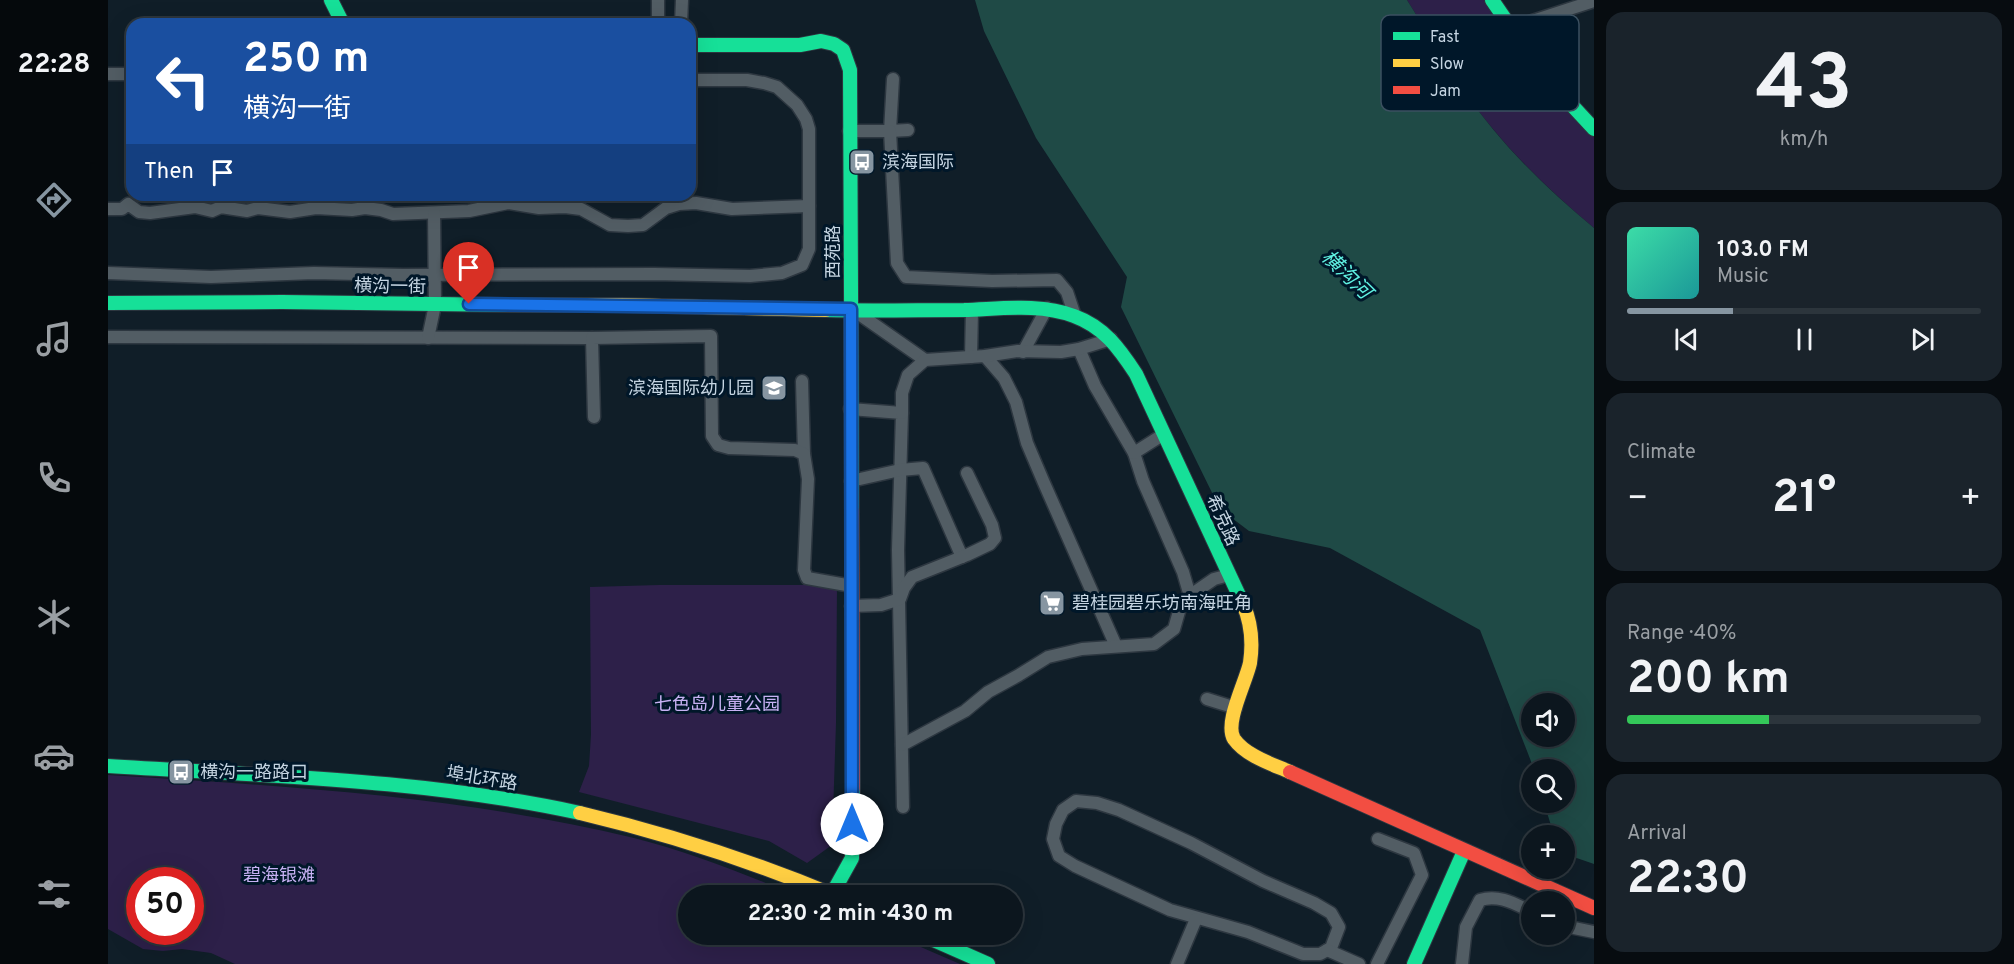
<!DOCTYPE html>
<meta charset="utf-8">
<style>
:root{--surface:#0c161e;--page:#1a232b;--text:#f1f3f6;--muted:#9a9fa4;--line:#2c353c;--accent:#8695a1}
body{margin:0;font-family:Overpass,"Noto Sans SC",sans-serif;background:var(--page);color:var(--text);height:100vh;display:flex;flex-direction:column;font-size:22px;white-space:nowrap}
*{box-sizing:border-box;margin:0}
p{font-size:20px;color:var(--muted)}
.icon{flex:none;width:33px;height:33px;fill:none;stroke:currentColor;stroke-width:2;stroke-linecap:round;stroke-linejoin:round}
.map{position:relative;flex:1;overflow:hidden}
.side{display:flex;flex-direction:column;gap:12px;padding:12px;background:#070c10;width:420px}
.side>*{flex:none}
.banner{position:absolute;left:18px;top:18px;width:570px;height:183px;border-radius:18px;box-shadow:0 6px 24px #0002,0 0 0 2px var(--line);background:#1a4fa0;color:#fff;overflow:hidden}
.buttons{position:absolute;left:1413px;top:693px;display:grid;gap:12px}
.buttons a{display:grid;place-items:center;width:54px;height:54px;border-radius:50%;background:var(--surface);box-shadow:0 6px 24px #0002,0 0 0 2px var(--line);font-size:30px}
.speed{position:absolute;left:18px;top:867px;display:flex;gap:12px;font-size:30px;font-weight:700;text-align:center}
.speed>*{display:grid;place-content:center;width:78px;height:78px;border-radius:50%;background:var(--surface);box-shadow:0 6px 24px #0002,0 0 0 2px var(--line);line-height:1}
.speed .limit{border:9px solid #d22;background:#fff;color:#111}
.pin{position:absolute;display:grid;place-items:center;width:51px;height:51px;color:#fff;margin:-62px -26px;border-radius:50% 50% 50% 0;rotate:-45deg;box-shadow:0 0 6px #0007}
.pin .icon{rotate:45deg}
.me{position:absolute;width:66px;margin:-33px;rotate:0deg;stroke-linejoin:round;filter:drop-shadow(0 0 4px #0008)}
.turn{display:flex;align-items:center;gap:21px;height:126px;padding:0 18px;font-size:27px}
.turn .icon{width:78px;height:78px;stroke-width:2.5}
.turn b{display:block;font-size:42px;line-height:51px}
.then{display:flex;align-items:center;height:57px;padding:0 18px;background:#0003;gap:12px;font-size:22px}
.big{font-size:45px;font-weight:700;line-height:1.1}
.side .widget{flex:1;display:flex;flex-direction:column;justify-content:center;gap:9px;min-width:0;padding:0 21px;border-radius:18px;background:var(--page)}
.side .dial{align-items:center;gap:0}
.dial b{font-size:78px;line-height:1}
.song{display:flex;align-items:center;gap:18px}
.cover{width:72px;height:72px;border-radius:9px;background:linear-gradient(135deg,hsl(160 70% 55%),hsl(180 70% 35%))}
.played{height:6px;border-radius:3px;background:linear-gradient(90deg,var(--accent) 30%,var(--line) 30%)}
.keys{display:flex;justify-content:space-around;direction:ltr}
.heat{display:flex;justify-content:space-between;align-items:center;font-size:33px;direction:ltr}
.charge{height:9px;border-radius:4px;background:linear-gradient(90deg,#34c759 40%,var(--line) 0)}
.trip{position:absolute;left:570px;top:885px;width:345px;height:60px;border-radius:30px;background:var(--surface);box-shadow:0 6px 24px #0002,0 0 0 2px var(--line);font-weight:700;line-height:60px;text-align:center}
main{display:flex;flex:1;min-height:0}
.dock{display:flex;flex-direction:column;width:108px;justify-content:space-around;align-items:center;background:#05090c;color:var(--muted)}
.dock .icon{width:42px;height:42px}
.dock .active{color:var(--accent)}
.dock b{font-size:27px;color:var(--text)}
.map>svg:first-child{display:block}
</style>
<main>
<nav class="dock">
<b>22:28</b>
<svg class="icon active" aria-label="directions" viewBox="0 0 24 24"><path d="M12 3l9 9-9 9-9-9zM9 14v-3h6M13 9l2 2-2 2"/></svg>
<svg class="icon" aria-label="music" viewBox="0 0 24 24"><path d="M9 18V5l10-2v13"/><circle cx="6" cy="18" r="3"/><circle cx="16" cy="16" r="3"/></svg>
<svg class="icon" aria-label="phone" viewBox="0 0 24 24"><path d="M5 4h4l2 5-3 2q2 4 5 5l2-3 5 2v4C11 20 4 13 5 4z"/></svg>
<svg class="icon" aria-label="climate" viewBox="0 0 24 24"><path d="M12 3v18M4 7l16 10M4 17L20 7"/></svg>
<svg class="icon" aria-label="car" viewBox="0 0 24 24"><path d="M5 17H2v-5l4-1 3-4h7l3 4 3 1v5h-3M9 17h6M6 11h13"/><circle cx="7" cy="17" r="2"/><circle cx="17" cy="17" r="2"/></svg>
<svg class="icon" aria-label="filters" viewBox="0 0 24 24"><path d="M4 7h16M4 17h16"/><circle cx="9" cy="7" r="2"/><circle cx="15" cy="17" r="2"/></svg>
</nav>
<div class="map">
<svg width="1486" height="964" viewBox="0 0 1486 964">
<rect width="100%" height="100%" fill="#101e28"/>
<g fill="#2d2049" fill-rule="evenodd">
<path d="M 1299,0 L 1384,0 L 1486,127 L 1486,228 C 1437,187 1392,143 1356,91 C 1335,62 1318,30 1299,0 Z"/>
<path d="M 551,585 L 729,585 L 728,723 L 724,845 L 699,863 L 661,841 L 471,792 L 481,766 L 483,735 L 482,587 Z"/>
<path d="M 0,775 C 176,786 354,796 526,838 C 582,852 635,874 688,895 L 580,896 L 580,934 L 785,935 L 852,964 L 127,964 L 103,953 L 74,949 L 55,951 L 35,949 L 0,929 ZM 32,880 L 82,880 L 82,932 L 32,932 Z"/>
</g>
<path fill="#1f4a46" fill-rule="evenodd" d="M 867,0 L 1299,0 C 1318,30 1335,62 1356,91 C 1392,143 1437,188 1486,228 L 1486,864 L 1457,854 L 1456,836 L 1446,835 L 1436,803 L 1456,802 L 1456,770 L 1426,769 L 1372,630 L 1222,548 L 1141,531 L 1112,509 L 1013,307 L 1019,277 L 928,138 L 876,31 ZM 1424,704 L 1456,704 L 1456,736 L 1424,736 Z"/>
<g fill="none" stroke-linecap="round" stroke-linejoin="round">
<g stroke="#2d3740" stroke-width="15">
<g id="street">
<path d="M 550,24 L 550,0"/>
<path d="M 573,24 L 574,0"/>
<path d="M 1409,26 L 1486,1"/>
<path d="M 0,74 L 24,74"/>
<path d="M 785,79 L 782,131 L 800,130"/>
<path d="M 741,131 L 782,131 L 789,263 L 798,277 L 884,281 L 949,280 L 959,292 L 967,316"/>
<path d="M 0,209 L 14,209 L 20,204 L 31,212 L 42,213 L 87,207 L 104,211 L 113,207 L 139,211 L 150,208 L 182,212 L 208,208 L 244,210 L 257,208 L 273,210 L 285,214 L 361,211 L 400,203 L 431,208 L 457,207 L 473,209 L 502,225 L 520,226 L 535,225 L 558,208 L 571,204 L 588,203 L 624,209 L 701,206"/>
<path d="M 0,273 L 103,277 L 206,273 L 295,275 L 546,274 L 642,276 L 674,273 L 694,265 L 701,249 L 701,129 L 698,119 L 689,105 L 669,87 L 656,83 L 639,80 L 582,80"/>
<path d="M 744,309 L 817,360"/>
<path d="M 0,337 L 484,338"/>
<path d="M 320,338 L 327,305 L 326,213"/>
<path d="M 971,349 L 987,386 L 1026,453 L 1035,481 L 1075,572 L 1082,596"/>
<path d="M 915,352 L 939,308"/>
<path d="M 877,356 L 896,378 L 908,402 L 919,443 L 936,483 L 1008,646"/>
<path d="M 863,357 L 864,310"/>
<path d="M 694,381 L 696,454"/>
<path d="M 742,409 L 794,413 L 790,550 L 795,807"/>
<path d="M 794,413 L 794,393 L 800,375 L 817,360 L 877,356 L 910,351 L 953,352 L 971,349 L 1003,339"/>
<path d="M 486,417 L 484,338 L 603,336 L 604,436 L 610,445 L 621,448 L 687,450 L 696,454 L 700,479 L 696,570 L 699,578 L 744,586"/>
<path d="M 1026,453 L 1056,434"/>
<path d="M 743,481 L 792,470 L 815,468 L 854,557"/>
<path d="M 743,606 L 773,605 L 792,599 L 796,588 L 804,577 L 859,555 L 882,544 L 887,538 L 884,525 L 859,473"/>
<path d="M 1099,699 L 1128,708"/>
<path d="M 794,745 L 857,711 L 880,692 L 911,675 L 940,657 L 974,649 L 1046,644 L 1066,629 L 1074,601 L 1106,579 L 1121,575"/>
<path d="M 968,801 L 989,803 L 1011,810 L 1083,843 L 1155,881 L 1206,903 L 1223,913 L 1231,927 L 1223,948 L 1212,954 L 1195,954 L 1140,932 L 1062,910 L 967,866 L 951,856 L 945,839 L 948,824 L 955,810 Z"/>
<path d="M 1456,926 L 1486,932"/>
<path d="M 1219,950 L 1251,964"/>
<path d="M 1069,964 L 1088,919"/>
<path d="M 1269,964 L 1314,875 L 1306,853 L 1270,839"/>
<path d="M 1354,964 L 1358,927 L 1372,900 C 1391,894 1407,904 1424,912"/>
</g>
</g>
<g stroke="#2d3740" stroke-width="16">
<g id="fast">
<path d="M 223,0 L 235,24"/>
<path d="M 1384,0 L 1434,73 L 1486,129"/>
<path d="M 582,45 L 692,45 L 713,41 L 726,44 L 735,50 L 742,70 L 744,511"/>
<path d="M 0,303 L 174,302 L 403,305"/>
<path d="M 718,310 C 764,311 810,310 856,310 C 892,309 932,303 966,316 C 996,327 1011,348 1028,374 L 1135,604"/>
<path d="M 0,766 C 158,776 316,779 472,813"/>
<path d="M 724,894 L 744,858 L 745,788"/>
<path d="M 812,934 L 880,964"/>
<path d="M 1306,964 L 1356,851"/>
</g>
</g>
<g stroke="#2d3740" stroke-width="16">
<g id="slow">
<path d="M 403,305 L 513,305 L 718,310"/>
<path d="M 1135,604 C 1143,622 1145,643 1142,663 C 1138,682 1116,723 1126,739 C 1138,756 1164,764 1182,772"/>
<path d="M 472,813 C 560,834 644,861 728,896"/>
</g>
</g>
<g stroke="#2d3740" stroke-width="16">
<g id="jam">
<path d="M 744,511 L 745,788"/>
<path d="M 1182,772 L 1486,908"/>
</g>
</g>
<use href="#street" stroke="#525d64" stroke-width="12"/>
<use href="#fast" stroke="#16e098" stroke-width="14"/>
<use href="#slow" stroke="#ffcf43" stroke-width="14"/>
<use href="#jam" stroke="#f24e42" stroke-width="14"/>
</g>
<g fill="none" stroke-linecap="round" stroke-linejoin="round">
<g stroke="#114b97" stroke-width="15">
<path id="route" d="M 361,304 L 743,309 L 744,824"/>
</g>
<use href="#route" stroke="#1a73e8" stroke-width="10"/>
</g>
<defs>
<g id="bus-square" transform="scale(1.35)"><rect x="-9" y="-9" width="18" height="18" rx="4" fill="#8695a1" stroke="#001729"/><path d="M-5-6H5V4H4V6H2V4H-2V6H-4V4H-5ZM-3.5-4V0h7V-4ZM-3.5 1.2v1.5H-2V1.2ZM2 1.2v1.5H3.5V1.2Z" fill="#fff"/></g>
<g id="school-square" transform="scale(1.35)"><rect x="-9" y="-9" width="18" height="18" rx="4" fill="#8695a1" stroke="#001729"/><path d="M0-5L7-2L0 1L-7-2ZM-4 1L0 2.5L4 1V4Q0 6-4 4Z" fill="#fff"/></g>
<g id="supermarket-square" transform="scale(1.35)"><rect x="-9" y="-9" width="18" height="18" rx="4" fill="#8695a1" stroke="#001729"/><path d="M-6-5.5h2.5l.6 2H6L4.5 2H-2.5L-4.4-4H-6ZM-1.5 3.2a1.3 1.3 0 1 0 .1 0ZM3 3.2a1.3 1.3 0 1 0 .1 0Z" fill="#fff"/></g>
</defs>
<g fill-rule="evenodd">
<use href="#bus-square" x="754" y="162"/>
<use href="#school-square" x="666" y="388"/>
<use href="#supermarket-square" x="944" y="603"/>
<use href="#bus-square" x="73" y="772"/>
</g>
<g text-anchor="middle" stroke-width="6" stroke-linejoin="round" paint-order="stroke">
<g font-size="18" fill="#c5d5e2" stroke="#001729" text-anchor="start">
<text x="774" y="168">滨海国际</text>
<text x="646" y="394" text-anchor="end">滨海国际幼儿园</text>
<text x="964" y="609">碧桂园·碧乐坊南海旺角</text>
<text x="92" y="778">横沟一路路口</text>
</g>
<g font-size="18" fill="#c5d5e2" stroke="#001729">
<text transform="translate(725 252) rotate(-90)" y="6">西苑路</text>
<text transform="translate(282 286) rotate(1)" y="6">横沟一街</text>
<text transform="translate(1115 520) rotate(65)" y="6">希克路</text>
<text transform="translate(374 778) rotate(9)" y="6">埠北环路</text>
</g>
<g font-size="18" fill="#c7b1f3" stroke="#001729">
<text x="609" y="710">七色岛儿童公园</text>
<text x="171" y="881">碧海银滩</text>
</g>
<g font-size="20" font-style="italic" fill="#5ff1e2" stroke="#001729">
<text transform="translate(1239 274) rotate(44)" y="7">横沟河</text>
</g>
</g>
<rect x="1273" y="15" width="198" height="96" rx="9" fill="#001729" stroke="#3b5060" stroke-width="1.5"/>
<rect x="1285" y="32" width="27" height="8" fill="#16e098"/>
<rect x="1285" y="59" width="27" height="8" fill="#ffcf43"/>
<rect x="1285" y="86" width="27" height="8" fill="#f24e42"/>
<g font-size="16" fill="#c5d5e2">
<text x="1322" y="42">Fast</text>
<text x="1322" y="69">Slow</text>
<text x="1322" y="96">Jam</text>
</g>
</svg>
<div class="buttons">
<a><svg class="icon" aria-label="sound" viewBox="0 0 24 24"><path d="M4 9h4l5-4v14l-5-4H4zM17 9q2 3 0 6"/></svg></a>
<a><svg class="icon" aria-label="search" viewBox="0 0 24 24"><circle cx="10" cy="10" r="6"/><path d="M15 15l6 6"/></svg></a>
<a>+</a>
<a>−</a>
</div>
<div class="speed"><div class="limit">50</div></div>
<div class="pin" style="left:361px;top:304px;background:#d93025"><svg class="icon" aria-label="arrive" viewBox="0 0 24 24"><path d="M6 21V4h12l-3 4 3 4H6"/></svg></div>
<svg class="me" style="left:744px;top:824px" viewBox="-20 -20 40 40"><circle r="19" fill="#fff"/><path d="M0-13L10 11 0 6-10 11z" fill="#1a73e8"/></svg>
<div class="trip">22:30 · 2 min · 430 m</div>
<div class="banner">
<div class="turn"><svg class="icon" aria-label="left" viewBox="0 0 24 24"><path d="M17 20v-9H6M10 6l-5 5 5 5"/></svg><div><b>250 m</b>横沟一街</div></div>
<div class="then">Then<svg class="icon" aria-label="arrive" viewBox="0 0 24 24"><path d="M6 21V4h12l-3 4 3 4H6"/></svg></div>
</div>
</div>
<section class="side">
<div class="widget dial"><b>43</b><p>km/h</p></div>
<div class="widget">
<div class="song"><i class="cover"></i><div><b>103.0 FM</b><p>Music</p></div></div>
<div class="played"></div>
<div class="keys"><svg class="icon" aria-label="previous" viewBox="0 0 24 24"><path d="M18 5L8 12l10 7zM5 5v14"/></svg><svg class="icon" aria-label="pause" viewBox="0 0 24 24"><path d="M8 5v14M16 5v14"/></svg><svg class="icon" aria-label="next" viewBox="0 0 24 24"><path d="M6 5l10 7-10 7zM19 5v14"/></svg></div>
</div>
<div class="widget"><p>Climate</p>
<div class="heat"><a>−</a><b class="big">21°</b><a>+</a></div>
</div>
<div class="widget"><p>Range · 40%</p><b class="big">200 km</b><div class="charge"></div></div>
<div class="widget"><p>Arrival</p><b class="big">22:30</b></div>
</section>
</main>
